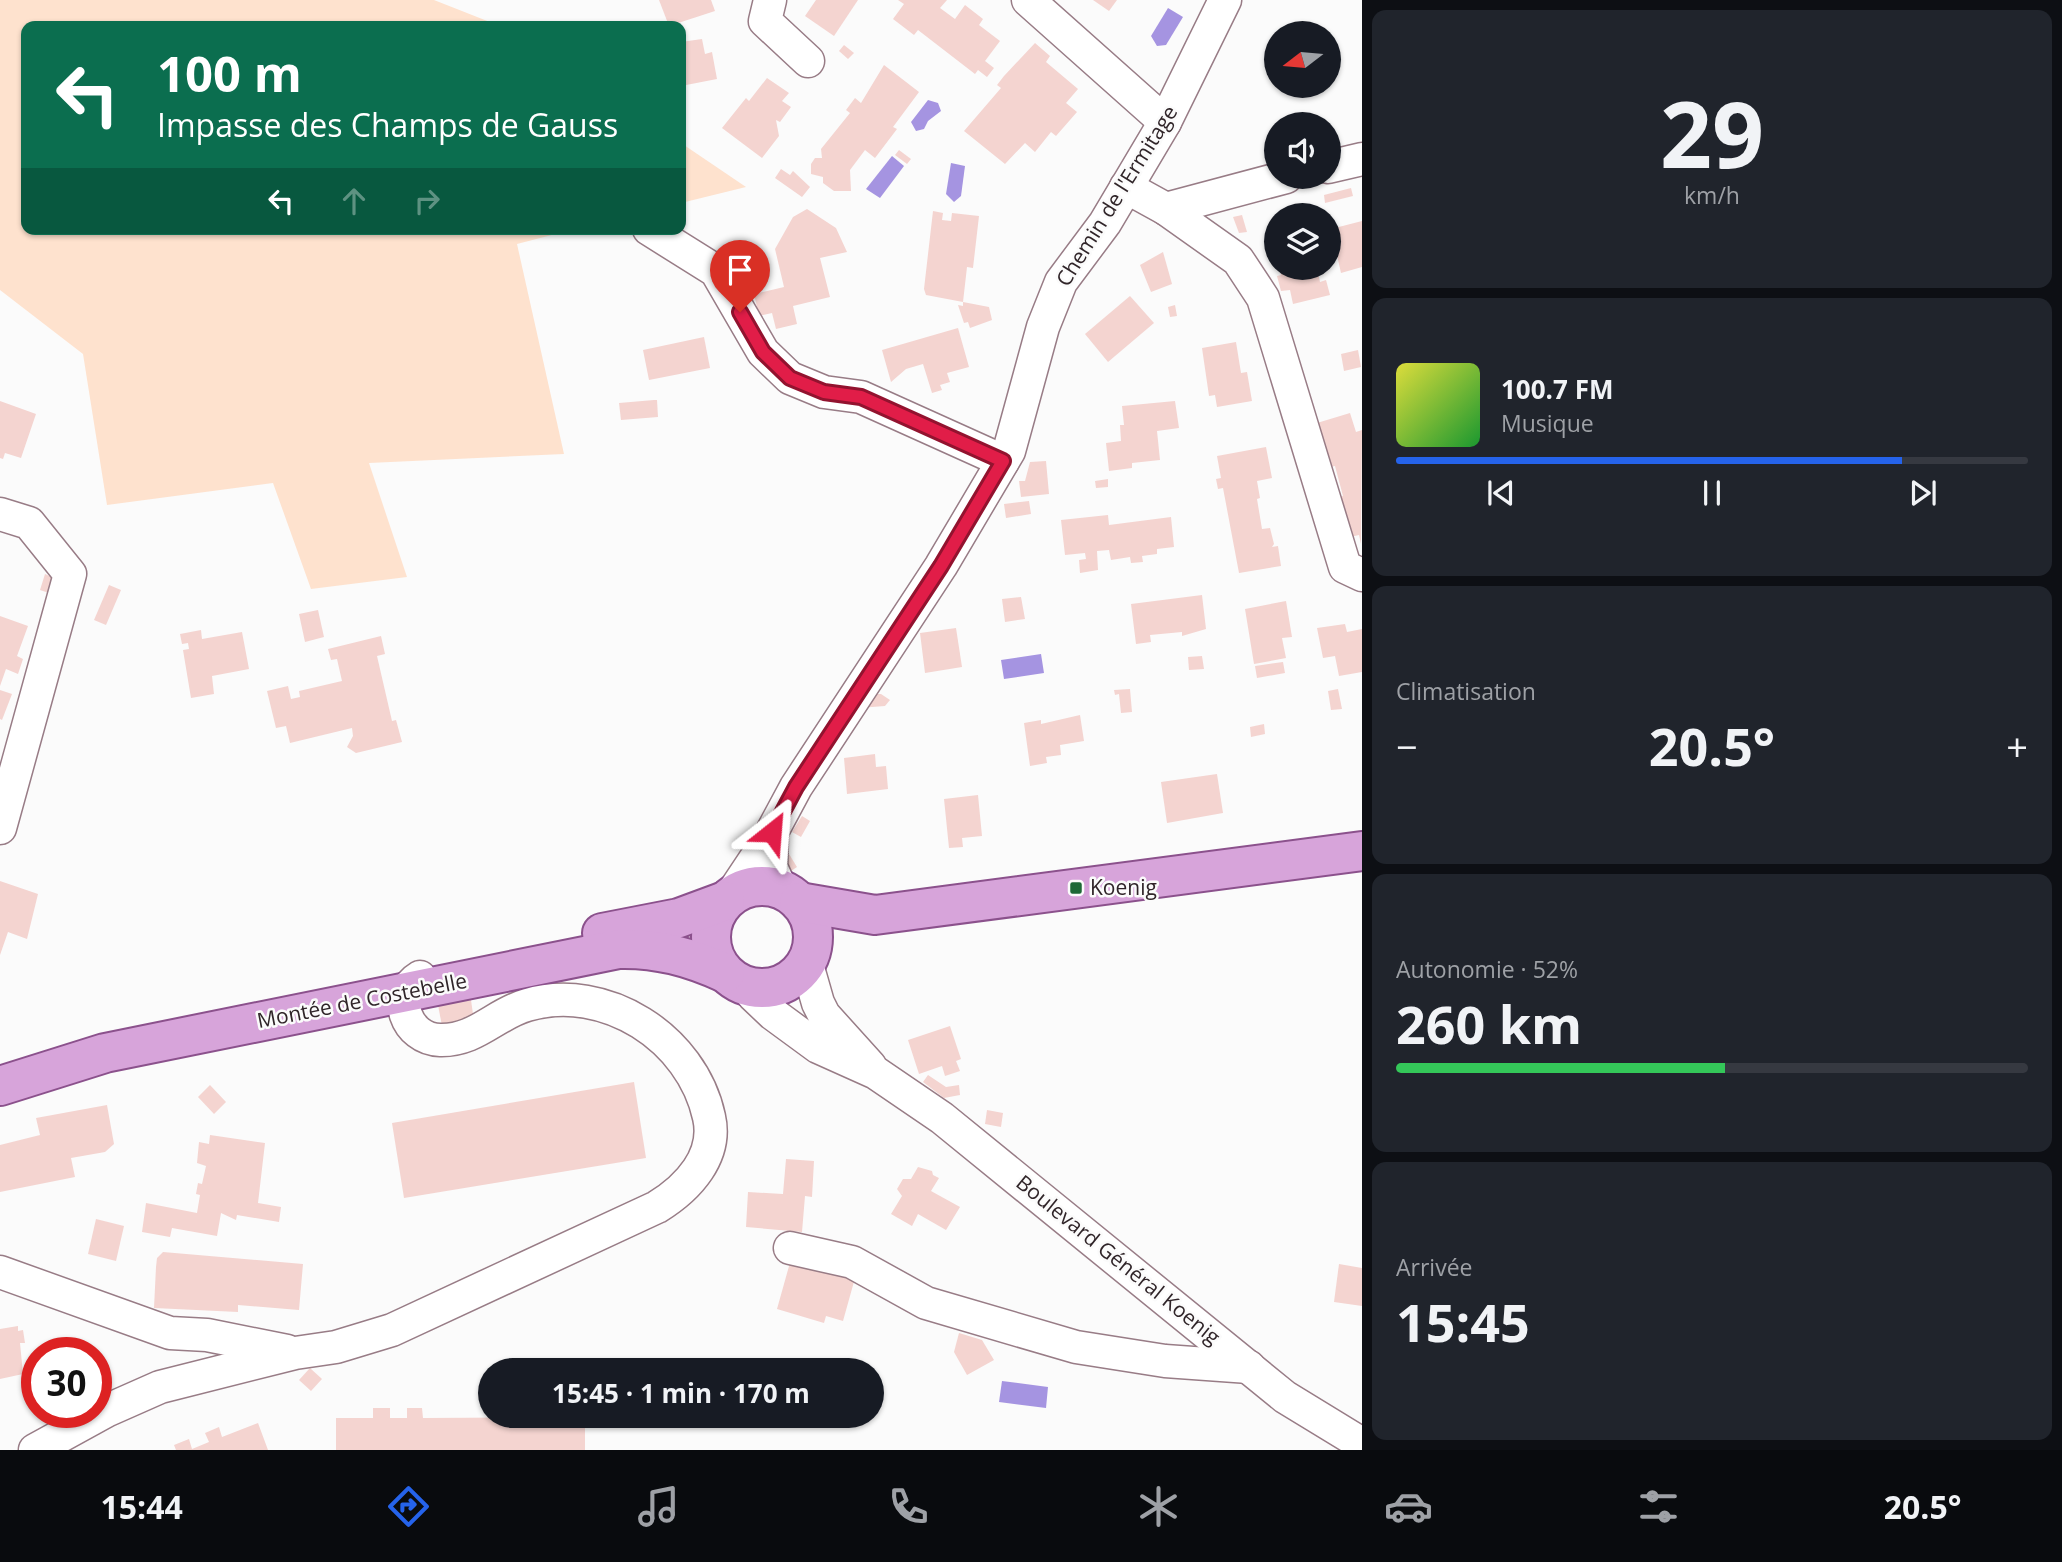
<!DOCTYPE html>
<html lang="fr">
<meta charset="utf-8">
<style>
:root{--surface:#171b24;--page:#20242c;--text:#f1f3f6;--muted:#9ea1a6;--line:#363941;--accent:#2563eb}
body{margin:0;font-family:"Open Sans",sans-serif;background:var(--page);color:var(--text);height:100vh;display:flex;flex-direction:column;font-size:26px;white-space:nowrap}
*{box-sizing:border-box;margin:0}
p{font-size:23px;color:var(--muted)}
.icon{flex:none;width:38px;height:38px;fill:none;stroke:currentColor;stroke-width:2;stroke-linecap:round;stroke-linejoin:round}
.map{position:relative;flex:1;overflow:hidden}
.sheet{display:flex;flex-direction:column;gap:10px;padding:10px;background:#0d0f14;width:700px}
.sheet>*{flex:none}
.banner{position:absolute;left:21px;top:21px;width:665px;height:214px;border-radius:14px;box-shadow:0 2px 5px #0004;background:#0b6e4f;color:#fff;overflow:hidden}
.needle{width:46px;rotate:254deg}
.buttons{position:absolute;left:1264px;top:21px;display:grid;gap:14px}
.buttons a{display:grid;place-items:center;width:77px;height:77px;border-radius:50%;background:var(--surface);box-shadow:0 2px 5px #0004;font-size:35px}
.speed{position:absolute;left:21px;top:1337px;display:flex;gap:14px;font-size:35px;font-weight:700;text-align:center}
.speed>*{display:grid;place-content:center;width:91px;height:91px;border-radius:50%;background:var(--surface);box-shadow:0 2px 5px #0004;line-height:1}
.speed .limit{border:10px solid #d22;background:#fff;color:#111}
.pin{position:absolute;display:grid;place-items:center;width:60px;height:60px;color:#fff;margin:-72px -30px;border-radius:50% 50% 50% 0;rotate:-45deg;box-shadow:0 0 7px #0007}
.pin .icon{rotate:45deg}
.me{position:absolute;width:77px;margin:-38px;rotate:28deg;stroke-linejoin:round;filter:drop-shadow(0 0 5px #0008)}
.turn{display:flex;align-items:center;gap:24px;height:147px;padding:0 21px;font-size:32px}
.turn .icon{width:91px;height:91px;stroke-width:2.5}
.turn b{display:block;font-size:49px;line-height:60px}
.lanes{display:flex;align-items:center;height:66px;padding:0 21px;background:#0003;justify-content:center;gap:35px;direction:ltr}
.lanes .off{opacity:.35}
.big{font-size:52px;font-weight:700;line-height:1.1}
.sheet .tile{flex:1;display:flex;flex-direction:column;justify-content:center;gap:10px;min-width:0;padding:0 24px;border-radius:14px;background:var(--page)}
.sheet .dial{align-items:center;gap:0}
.dial b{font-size:91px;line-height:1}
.song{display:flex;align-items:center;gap:21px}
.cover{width:84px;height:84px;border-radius:10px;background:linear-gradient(135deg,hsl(60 70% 55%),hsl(130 70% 35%))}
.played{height:7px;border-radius:4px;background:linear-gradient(90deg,var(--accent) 80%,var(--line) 80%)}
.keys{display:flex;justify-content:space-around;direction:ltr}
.heat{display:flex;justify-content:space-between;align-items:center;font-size:38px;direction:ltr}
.charge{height:10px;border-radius:5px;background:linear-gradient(90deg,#34c759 52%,var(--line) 0)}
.trip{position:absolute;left:478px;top:1358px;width:406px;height:70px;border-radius:35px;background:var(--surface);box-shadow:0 2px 5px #0004;font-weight:700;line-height:70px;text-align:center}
.tabs{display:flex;height:112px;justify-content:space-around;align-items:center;background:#090b0e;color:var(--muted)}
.tabs .icon{width:49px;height:49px}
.tabs .active{color:var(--accent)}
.tabs b{font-size:32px;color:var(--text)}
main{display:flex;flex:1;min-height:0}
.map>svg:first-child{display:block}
</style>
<main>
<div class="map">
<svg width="1362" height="1450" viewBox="0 0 1362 1450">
<rect width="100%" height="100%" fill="#fbfbfb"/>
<g fill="#fee2ce">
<path d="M 0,0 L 434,0 L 500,26 L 26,26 L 26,229 L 575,229 L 517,244 L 564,454 L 369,463 L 407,577 L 311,589 L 273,483 L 107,505 L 83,354 L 0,290 Z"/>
<path d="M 681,143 L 746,187 L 681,203 Z"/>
</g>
<g fill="#a594e1">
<path d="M 1168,8 L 1183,17 L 1166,45 L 1157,46 L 1151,36 Z"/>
<path d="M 928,100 L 938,103 L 941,111 L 928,121 L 924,129 L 916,131 L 911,122 Z"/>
<path d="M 892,156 L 904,166 L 880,198 L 866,189 Z"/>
<path d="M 951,163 L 965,166 L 961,196 L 954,202 L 946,194 Z"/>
<path d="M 1041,654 L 1044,673 L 1004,679 L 1001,660 Z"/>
<path d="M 1002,1381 L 1048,1387 L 1046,1408 L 999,1402 Z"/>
</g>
<g fill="#f4d4d0">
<path d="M 659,0 L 711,0 L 715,11 L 669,26 Z"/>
<path d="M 816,0 L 858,0 L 834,36 L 805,16 Z"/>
<path d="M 898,0 L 947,0 L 940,8 L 955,19 L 965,5 L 983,19 L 979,25 L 1000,41 L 985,61 L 994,68 L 987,77 L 978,70 L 975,74 L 918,30 L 914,35 L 893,19 L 904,4 Z"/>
<path d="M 1093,0 L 1117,0 L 1109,11 Z"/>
<path d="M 702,39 L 705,54 L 712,52 L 717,79 L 681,86 L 681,42 Z"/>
<path d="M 1035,43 L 1050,56 L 1046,62 L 1078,89 L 1066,103 L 1077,112 L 1056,136 L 1051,132 L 1035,152 L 1025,143 L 1005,164 L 964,131 L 1001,88 L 997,85 L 1004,76 Z"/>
<path d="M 844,45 L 854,53 L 848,59 L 839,51 Z"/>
<path d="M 884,65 L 919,92 L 893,127 L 897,129 L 875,158 L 865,150 L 850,170 L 851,191 L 834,191 L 823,183 L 823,177 L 811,174 L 811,164 L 815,158 L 822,158 L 821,149 L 850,113 L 846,110 L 855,98 L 861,103 Z"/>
<path d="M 767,78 L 789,93 L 782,101 L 791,107 L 780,122 L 776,120 L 779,136 L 762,158 L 722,128 L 746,98 L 749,101 Z"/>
<path d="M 899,150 L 911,159 L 907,164 L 895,155 Z"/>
<path d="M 781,169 L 790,175 L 793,171 L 810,187 L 802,197 L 775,178 Z"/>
<path d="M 1351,188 L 1353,196 L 1325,203 L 1324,195 Z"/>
<path d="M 807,209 L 836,228 L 847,252 L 820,258 L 830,297 L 793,306 L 797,324 L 776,329 L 772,313 L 759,316 L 754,294 L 784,287 L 775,249 L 793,217 Z"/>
<path d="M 933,211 L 943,213 L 942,220 L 951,221 L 952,213 L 979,216 L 973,268 L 967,267 L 963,302 L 926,295 L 924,289 Z"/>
<path d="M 1242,215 L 1247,232 L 1239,233 L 1233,217 Z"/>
<path d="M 1362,221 L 1362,267 L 1341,273 L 1331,229 Z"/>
<path d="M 1163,252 L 1172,284 L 1151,292 L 1140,265 Z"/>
<path d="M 1279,268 L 1317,268 L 1320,282 L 1326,280 L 1330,295 L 1293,304 L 1290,290 L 1281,291 L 1277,276 L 1281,275 Z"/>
<path d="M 1130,296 L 1154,323 L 1108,362 L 1085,334 Z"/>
<path d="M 963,302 L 989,307 L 992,320 L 970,328 L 968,322 L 964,323 L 958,305 L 963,306 Z"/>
<path d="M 1175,305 L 1177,316 L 1170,317 L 1168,307 Z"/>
<path d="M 958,328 L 969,367 L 947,373 L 950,382 L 940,385 L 942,390 L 932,393 L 923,364 L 906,369 L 891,382 L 882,350 Z"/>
<path d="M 704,337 L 710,368 L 649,380 L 643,350 Z"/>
<path d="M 1236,342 L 1241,373 L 1247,372 L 1252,401 L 1217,407 L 1215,395 L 1209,396 L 1202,348 Z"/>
<path d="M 1358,350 L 1361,367 L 1344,371 L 1341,354 Z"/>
<path d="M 654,400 L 657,400 L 658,417 L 621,420 L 619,403 Z"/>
<path d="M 0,401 L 36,414 L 21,458 L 5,453 L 3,459 L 0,458 Z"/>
<path d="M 1175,401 L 1179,428 L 1157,431 L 1160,460 L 1132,463 L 1132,468 L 1109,471 L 1106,443 L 1121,441 L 1120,425 L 1124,425 L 1122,406 Z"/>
<path d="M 1350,413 L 1356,432 L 1362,430 L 1361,544 L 1359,535 L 1350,537 L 1339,497 L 1343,496 L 1335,466 L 1330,467 L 1317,423 Z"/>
<path d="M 1266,447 L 1272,478 L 1257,481 L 1260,498 L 1257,499 L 1262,529 L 1270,528 L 1274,544 L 1272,547 L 1278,546 L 1281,566 L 1239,573 L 1223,488 L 1218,489 L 1216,479 L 1221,478 L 1217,456 Z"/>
<path d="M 1046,461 L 1049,494 L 1021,497 L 1019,481 L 1025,481 L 1030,462 Z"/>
<path d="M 1108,479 L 1108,487 L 1096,488 L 1095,481 Z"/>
<path d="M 1029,501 L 1031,514 L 1006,518 L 1004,504 Z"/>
<path d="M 1108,515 L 1109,525 L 1171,517 L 1174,547 L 1157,549 L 1157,554 L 1142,556 L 1143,562 L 1131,563 L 1130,557 L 1111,560 L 1109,550 L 1097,551 L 1098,570 L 1080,573 L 1079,560 L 1086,559 L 1085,553 L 1065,555 L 1061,520 Z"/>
<path d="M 45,574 L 56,579 L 52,594 L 40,590 Z"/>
<path d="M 109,585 L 121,590 L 106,625 L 94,620 Z"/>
<path d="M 1202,595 L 1206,629 L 1182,636 L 1182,632 L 1150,635 L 1151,642 L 1136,644 L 1131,604 Z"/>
<path d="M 1021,597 L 1025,619 L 1005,622 L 1002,599 Z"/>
<path d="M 1286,601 L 1292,637 L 1282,638 L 1286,658 L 1254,664 L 1245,609 Z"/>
<path d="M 318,610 L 324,637 L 305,642 L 299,614 Z"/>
<path d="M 0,616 L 28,626 L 17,656 L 23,659 L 18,674 L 6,669 L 0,686 Z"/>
<path d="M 1345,624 L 1347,632 L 1362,629 L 1362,672 L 1339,676 L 1335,656 L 1323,658 L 1317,628 Z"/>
<path d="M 956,628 L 962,667 L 925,673 L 920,633 Z"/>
<path d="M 201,630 L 202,639 L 242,632 L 249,669 L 212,676 L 214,694 L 191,698 L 183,650 L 189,649 L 188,643 L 182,644 L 180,634 Z"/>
<path d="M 381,636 L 385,654 L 377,656 L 392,721 L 396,720 L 402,742 L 356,753 L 347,747 L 353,736 L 352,728 L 290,743 L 286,726 L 276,728 L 267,691 L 288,686 L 291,699 L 300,697 L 299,691 L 342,681 L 337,659 L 331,660 L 328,649 Z"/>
<path d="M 1202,656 L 1204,669 L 1189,670 L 1188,657 Z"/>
<path d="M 1283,662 L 1285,673 L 1257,678 L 1255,666 Z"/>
<path d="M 1130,689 L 1132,712 L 1121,713 L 1119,694 L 1115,695 L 1114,690 Z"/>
<path d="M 1338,689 L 1342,709 L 1331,710 L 1328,691 Z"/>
<path d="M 0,690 L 12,694 L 2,720 L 0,719 Z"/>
<path d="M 869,694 L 881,694 L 890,700 L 885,706 L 859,708 Z"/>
<path d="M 1080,715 L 1084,741 L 1060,745 L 1061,755 L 1046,757 L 1047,763 L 1030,766 L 1024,723 L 1041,720 L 1041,724 Z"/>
<path d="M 1264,724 L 1265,734 L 1251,737 L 1250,727 Z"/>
<path d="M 875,754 L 876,767 L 886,766 L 888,789 L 847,794 L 844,758 Z"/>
<path d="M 1217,774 L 1223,813 L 1167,823 L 1161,782 Z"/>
<path d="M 978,795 L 982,836 L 962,838 L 963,847 L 949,848 L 944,799 Z"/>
<path d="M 802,816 L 810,821 L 801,837 L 792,832 Z"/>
<path d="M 789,854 L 797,867 L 791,871 L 783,858 Z"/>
<path d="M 0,881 L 38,894 L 27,939 L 8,932 L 0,955 Z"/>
<path d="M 471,1000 L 474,1021 L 442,1026 L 438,1005 Z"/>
<path d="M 950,1026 L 961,1059 L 956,1061 L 960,1071 L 945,1076 L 942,1066 L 919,1074 L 908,1040 Z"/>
<path d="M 928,1075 L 946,1087 L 959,1085 L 960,1095 L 944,1098 L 923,1082 Z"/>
<path d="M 634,1082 L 646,1158 L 404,1198 L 392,1123 Z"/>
<path d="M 210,1085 L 226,1102 L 214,1114 L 198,1097 Z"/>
<path d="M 107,1105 L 114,1144 L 105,1152 L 71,1158 L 75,1177 L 0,1192 L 0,1145 L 40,1135 L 36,1118 Z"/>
<path d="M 987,1110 L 1003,1113 L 1001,1127 L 985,1124 Z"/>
<path d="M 210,1135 L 265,1143 L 258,1203 L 281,1207 L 279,1222 L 237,1215 L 236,1220 L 221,1213 L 217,1236 L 172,1228 L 170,1237 L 142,1232 L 146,1203 L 197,1213 L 200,1195 L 196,1194 L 198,1183 L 202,1184 L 206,1166 L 197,1163 L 199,1142 L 209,1144 Z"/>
<path d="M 786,1159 L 814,1161 L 812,1197 L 805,1196 L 802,1232 L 746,1227 L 748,1192 L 783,1194 Z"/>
<path d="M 918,1167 L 932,1171 L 933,1175 L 939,1178 L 931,1191 L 960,1207 L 946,1230 L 918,1214 L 912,1226 L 891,1214 L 902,1196 L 897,1189 L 903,1179 L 911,1179 Z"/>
<path d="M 96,1219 L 124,1226 L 116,1261 L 88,1254 Z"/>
<path d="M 163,1252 L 303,1264 L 299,1310 L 238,1305 L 238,1312 L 154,1308 L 156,1267 L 157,1258 Z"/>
<path d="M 791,1259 L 855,1278 L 843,1321 L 826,1316 L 824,1323 L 777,1309 Z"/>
<path d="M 1339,1264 L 1362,1268 L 1362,1306 L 1334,1302 Z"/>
<path d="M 18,1326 L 18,1331 L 23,1330 L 25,1343 L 20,1343 L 23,1374 L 0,1379 L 0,1329 Z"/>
<path d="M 959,1333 L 982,1340 L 994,1360 L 967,1375 L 954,1352 Z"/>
<path d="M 310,1368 L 322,1379 L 311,1391 L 299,1380 Z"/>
<path d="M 373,1408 L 390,1408 L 390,1418 L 407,1418 L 407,1408 L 422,1408 L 423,1418 L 585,1417 L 585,1450 L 336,1450 L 336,1418 L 373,1418 Z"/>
<path d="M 258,1423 L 268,1450 L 176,1450 L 174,1445 L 189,1439 L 192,1449 L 209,1442 L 205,1433 L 219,1427 L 222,1437 Z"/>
</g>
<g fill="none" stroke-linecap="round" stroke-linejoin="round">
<g stroke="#987c86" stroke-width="35">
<g id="minor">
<path d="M 770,0 L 765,21 L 808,61"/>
<path d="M 1028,0 L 1165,122"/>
<path d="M 1328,167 L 1362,159"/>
<path d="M 1126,187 L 1166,209 L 1238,260 L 1263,298 L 1345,567 L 1362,575"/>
<path d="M 1166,209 L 1286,177"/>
<path d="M 649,229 L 716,271 L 763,352 L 790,378 L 824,392 L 861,397 L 1003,461"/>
<path d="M 0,514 L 29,523 L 70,574 L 0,828"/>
<path d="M 772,832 L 771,867 L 781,889"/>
<path d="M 730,897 L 766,843 L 796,787 L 941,566 L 1009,451 L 1043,327 L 1061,282 L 1105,223 L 1165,122 L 1225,0"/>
<path d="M 806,961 L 818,1003 L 824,1015 L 870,1066"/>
<path d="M 750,986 L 753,995 L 773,1014 L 818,1047 L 876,1073 L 942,1118 L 1285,1397 L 1362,1444"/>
<path d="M 790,1248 L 852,1262 L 926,1303 L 1076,1347 L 1165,1361 L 1249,1367"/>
<path d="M 0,1272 L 170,1333 L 207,1335 L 287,1351"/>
<path d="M 35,1450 L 108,1410 L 160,1387 L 295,1353 L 336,1347 L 392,1330 L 657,1207 C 688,1188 718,1156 709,1117 C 692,1038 605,982 527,1005 C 495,1014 476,1041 440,1040 C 406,1039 390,995 420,977"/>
</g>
</g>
<g stroke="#8b518c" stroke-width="42">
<g id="major">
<circle cx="762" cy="937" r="51"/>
<path d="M 799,902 L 875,915 L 1362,851"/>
<path d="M 602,933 L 679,918 L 725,901"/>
<path d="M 0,1086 L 105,1053 L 619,949 C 657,948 690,957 725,973"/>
</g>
</g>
<use href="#minor" stroke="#fff" stroke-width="32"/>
<use href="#major" stroke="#d7a4da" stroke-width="38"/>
</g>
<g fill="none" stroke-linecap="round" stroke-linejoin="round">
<g stroke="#92132f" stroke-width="18">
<path id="route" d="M 740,312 L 763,352 L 790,378 L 824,392 L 861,397 L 1003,461 L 941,566 L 796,787 L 772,832"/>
</g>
<use href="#route" stroke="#e11d48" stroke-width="12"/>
</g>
<rect fill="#1d6836" stroke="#fbfbfb" stroke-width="2.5" x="1069" y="881" width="14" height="14" rx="3.5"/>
<g text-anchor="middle" stroke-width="5" stroke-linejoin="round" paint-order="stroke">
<g font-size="21" fill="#302529" stroke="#fbfbfb">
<text transform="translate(1117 196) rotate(-58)" y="7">Chemin de l'Ermitage</text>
<text transform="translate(362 1001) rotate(-11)" y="7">Montée de Costebelle</text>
<text transform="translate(1118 1260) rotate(39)" y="7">Boulevard Général Koenig</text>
</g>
<g font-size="21" fill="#302529" stroke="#fbfbfb" text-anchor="start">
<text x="1090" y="895">Koenig</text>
</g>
</g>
</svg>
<div class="buttons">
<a><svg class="needle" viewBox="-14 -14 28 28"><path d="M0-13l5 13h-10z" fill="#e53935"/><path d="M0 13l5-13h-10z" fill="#9ea1a6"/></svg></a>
<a><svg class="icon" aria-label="sound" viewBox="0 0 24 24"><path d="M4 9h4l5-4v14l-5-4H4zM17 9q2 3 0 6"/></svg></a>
<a><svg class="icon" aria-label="layers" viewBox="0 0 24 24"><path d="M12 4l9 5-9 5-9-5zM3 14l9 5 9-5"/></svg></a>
</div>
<div class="speed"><div class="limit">30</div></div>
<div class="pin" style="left:740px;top:312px;background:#d93025"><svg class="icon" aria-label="arrive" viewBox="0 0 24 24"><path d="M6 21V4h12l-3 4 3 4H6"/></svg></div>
<svg class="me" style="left:772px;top:832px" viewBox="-20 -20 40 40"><path d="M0-17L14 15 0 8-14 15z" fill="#e11d48" stroke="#fff" stroke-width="4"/></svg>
<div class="trip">15:45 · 1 min · 170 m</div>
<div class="banner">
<div class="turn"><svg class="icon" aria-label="left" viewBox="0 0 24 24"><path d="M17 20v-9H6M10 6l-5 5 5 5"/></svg><div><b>100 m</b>Impasse des Champs de Gauss</div></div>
<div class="lanes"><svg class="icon" aria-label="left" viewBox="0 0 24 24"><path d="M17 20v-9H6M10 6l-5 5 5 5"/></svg><svg class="icon off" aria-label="ahead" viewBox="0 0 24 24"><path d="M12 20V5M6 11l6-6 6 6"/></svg><svg class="icon off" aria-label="right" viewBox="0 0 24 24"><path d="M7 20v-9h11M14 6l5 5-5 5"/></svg></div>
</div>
</div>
<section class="sheet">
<div class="tile dial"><b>29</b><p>km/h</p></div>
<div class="tile">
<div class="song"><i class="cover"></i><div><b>100.7 FM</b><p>Musique</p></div></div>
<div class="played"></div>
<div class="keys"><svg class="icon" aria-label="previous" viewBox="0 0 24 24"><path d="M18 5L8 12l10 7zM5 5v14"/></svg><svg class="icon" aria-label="pause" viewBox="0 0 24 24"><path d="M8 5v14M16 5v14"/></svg><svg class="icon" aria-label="next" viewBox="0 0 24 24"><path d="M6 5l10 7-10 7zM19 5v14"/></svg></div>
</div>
<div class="tile"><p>Climatisation</p>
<div class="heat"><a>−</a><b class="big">20.5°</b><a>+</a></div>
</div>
<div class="tile"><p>Autonomie · 52%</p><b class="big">260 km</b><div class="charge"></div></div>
<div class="tile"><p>Arrivée</p><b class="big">15:45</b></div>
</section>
</main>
<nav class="tabs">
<b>15:44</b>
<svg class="icon active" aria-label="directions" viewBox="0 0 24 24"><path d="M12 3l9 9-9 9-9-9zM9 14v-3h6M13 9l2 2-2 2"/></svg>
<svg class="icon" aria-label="music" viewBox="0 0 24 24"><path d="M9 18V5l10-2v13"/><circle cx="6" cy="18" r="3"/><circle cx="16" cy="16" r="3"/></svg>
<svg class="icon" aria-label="phone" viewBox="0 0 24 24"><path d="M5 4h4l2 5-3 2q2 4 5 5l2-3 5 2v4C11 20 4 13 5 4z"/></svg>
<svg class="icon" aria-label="climate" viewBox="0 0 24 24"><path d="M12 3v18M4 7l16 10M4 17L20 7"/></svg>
<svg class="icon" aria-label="car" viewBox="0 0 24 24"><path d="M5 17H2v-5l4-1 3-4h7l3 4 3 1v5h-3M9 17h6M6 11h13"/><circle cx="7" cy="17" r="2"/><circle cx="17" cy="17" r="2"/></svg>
<svg class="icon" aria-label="filters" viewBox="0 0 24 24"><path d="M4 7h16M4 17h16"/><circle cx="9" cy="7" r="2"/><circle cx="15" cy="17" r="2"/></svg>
<b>20.5°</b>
</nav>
